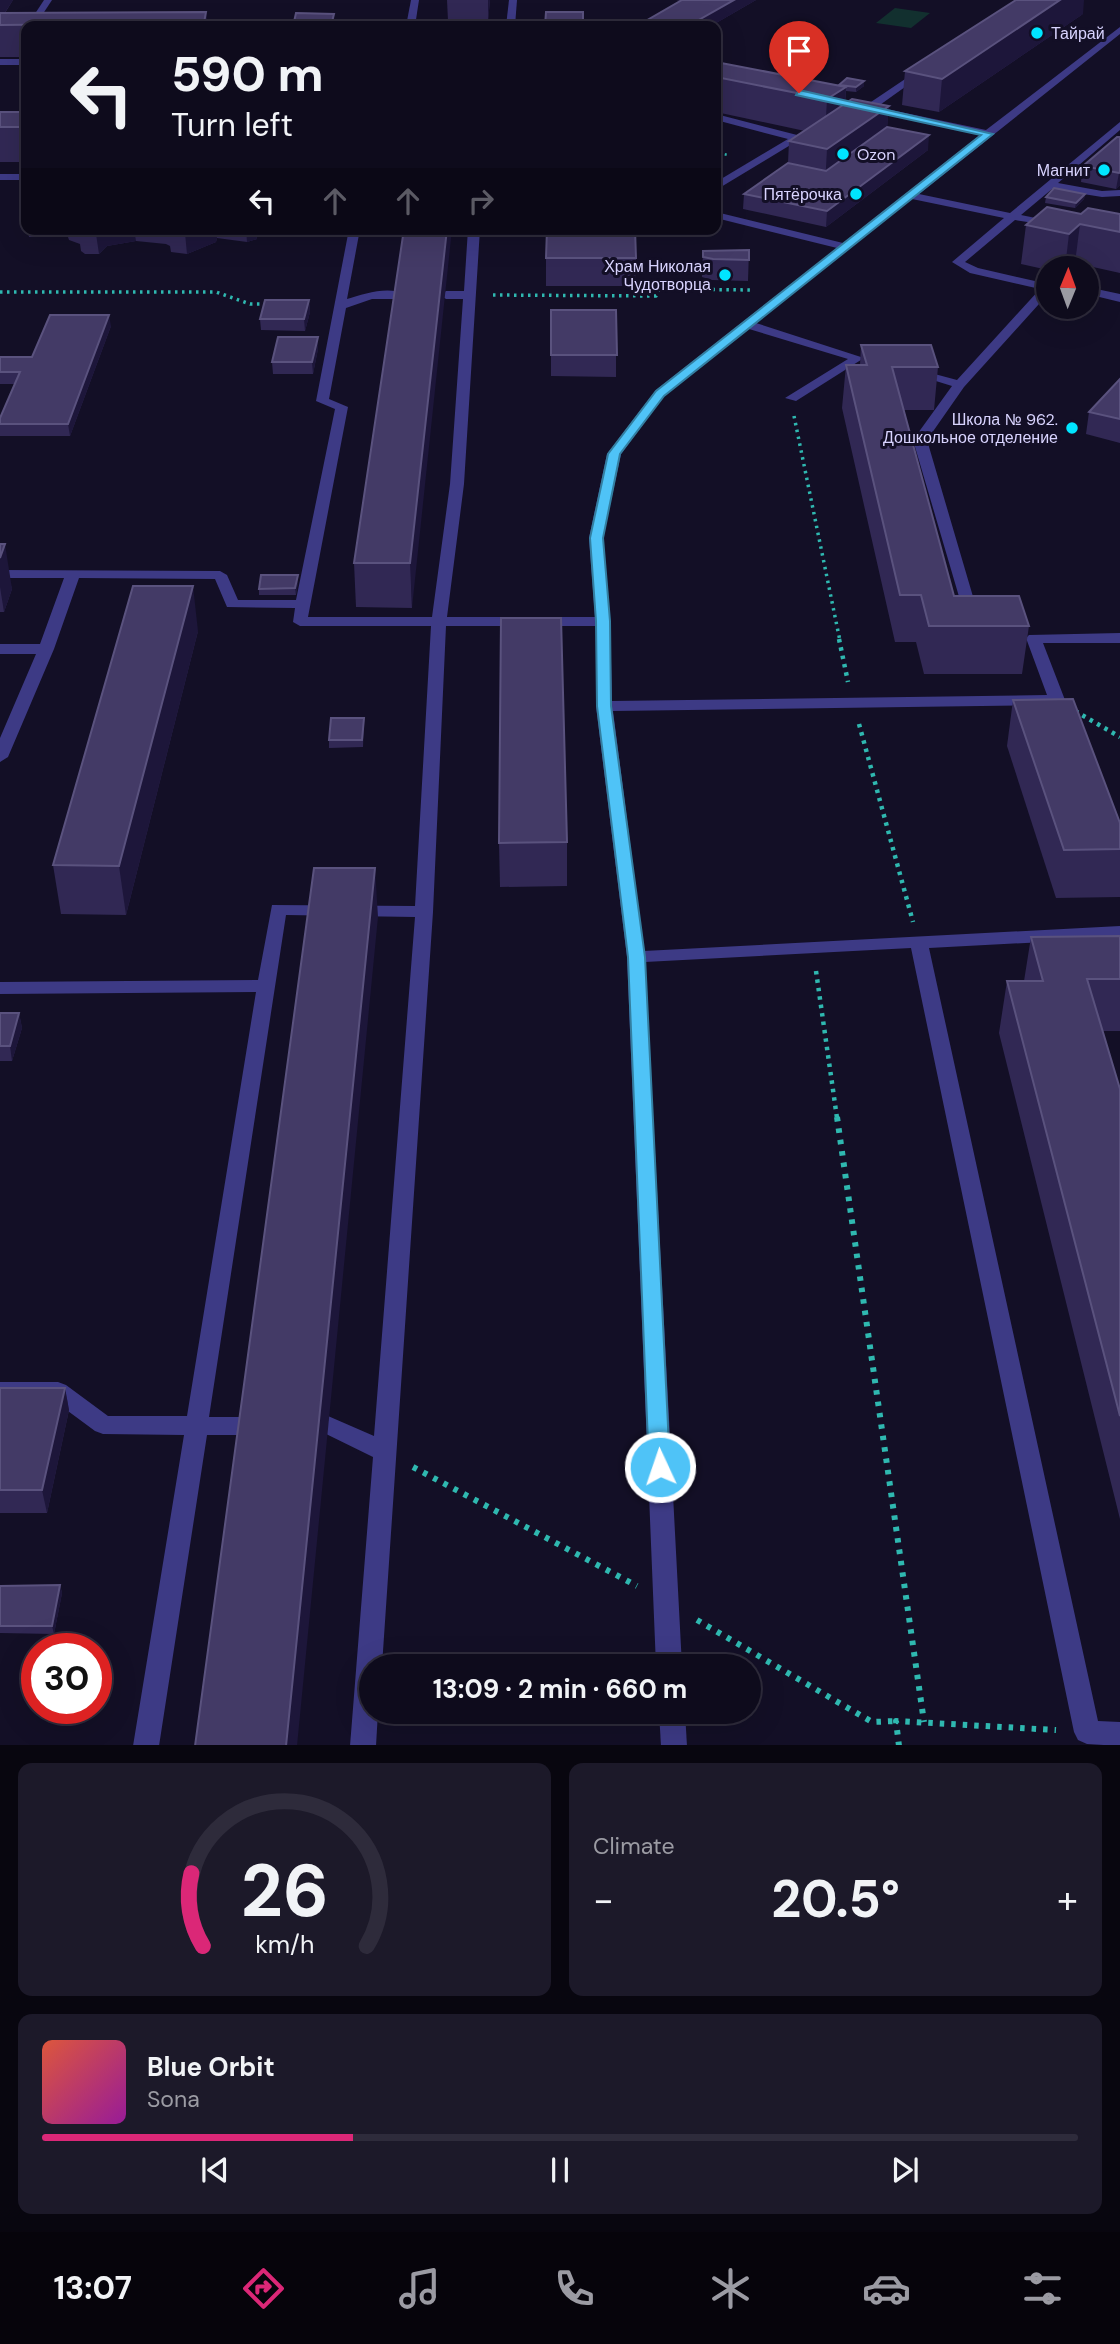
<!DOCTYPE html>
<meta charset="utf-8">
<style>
:root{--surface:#0e0b1c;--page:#1c1929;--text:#f1f3f6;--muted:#9b9ba3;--line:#2e2b3b;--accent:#db2777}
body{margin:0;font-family:"DM Sans",sans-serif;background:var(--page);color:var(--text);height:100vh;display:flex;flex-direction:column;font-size:26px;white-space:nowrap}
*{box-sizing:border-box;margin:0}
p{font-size:23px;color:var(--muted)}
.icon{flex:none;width:38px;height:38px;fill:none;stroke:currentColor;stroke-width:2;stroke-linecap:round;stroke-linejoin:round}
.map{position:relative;height:1745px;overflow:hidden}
.details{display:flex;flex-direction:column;gap:18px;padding:18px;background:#08060f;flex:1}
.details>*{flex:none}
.guide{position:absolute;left:21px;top:21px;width:700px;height:214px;border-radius:14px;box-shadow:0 7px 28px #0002,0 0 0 2px var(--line);background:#0e0b1c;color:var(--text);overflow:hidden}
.needle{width:46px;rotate:1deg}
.fabs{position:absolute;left:1036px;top:256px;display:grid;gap:14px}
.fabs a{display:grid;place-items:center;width:63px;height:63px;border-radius:50%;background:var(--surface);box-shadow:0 7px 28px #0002,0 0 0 2px var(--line);font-size:35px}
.speed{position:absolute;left:21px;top:1633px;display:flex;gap:14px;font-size:35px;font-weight:700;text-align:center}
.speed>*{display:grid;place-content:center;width:91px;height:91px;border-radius:50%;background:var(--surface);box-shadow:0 7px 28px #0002,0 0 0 2px var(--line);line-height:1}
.speed .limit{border:10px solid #d22;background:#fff;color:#111}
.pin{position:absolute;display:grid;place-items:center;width:60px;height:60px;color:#fff;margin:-72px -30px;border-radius:50% 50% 50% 0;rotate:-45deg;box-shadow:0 0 7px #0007}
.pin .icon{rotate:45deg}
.me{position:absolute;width:77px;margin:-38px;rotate:357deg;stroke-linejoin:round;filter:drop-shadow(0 0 5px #0008)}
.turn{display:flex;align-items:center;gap:24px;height:147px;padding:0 35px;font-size:32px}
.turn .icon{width:91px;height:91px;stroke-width:2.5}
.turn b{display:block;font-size:49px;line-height:60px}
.lanes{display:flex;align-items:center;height:66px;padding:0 35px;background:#0003;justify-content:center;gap:35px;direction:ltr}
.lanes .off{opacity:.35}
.big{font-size:52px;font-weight:700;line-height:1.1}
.details .card{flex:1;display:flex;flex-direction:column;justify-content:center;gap:10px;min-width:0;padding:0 24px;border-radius:14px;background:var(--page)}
.details .dial{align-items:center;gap:0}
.dial svg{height:182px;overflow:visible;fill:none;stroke:var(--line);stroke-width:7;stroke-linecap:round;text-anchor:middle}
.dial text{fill:var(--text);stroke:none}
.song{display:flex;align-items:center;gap:21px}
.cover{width:84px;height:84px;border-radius:10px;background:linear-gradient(135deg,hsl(10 70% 55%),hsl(300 70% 35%))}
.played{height:7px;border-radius:4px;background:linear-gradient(90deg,var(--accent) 30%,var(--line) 30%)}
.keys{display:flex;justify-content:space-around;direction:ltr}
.heat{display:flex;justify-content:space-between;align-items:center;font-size:38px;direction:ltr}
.details .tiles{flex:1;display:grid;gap:18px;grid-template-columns:1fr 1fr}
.card:last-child{grid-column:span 2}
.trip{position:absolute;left:359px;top:1654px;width:402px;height:70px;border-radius:35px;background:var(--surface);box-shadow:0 7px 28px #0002,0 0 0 2px var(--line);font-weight:700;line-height:70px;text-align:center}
.tabs{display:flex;height:112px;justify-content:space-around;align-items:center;background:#06040b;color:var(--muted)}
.tabs .icon{width:49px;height:49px}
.tabs .current{color:var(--accent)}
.tabs b{font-size:32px;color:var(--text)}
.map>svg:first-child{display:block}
</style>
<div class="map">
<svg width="1120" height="1746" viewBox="0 0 1120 1746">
<rect width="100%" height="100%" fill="#130f26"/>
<path fill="#12302f" d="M 895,8 L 930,13 L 911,28 L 876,23 Z"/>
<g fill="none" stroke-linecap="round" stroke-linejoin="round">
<path stroke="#2fb8b0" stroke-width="2.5" stroke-dasharray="2 2.5" stroke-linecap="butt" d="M 716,152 L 728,155"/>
<g stroke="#2fb8b0" stroke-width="3.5" stroke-dasharray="2.5 4.5" stroke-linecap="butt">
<path d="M 0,292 L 216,292 L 250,304 L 269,304"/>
<path d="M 493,295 L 656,296 L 659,289 L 754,290"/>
<path d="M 794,416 L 840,641"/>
</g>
<g stroke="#2fb8b0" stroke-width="4.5" stroke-dasharray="3.5 5" stroke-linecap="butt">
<path d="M 839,639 L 848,682"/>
<path d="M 1075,711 L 1120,737"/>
<path d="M 859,724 L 913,922"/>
<path d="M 816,971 L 837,1118"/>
</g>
<g stroke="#2fb8b0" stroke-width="6" stroke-dasharray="4.5 7" stroke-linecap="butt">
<path d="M 837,1117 L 924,1722"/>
<path d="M 413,1467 L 637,1586"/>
<path d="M 697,1620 L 872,1722 L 896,1721"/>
<path d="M 899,1746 L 896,1721 L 1056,1730"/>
</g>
<g fill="#3d3a85" fill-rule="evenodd">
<path d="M 44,0 L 52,0 L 35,26 L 27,26 Z"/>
<path d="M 411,0 L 419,0 L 415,26 L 406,26 Z"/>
<path d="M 509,0 L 517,0 L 515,26 L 506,26 Z"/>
<path d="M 1120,27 L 1120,34 L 919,194 L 1010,213 L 1120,122 L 1120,130 L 1058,183 L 1102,191 L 1120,190 L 1120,196 L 1102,197 L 1052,189 L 1021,215 L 1060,223 L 1060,227 L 1015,220 L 965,262 L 978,268 L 1048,284 L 1048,294 L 964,387 L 927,440 L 979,617 L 977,620 L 967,620 L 965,617 L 913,440 L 952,386 L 910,373 L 916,369 L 957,380 L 1040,289 L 970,273 L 952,262 L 1004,218 L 912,199 L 756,323 L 864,358 L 796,401 L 785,398 L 848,359 L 749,329 L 664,396 L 621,454 L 603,538 L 610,621 L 612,701 L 1047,695 L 1026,638 L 1029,635 L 1120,633 L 1120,643 L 1043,643 L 1065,700 L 1057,705 L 613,711 L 644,951 L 1120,926 L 1120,938 L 929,948 L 1098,1721 L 1120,1722 L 1120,1746 L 1087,1744 L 1078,1740 L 1074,1732 L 911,948 L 645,962 L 682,1666 L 656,1666 L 627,957 L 596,706 L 596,626 L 446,626 L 433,912 L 382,1666 L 371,1666 L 371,1712 L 378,1712 L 376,1746 L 350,1746 L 373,1457 L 320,1431 L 316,1425 L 320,1419 L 328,1416 L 374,1436 L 415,917 L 286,915 L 209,1417 L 252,1417 L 260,1420 L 264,1426 L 260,1432 L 252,1435 L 207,1435 L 159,1746 L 133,1746 L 184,1435 L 103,1434 L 95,1431 L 53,1400 L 0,1400 L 0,1382 L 58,1382 L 66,1385 L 108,1416 L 187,1416 L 256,992 L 0,994 L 0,982 L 258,980 L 272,905 L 415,906 L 431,626 L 300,626 L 293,622 L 295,608 L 227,607 L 215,579 L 79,578 L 54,649 L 8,757 L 0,762 L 0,738 L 36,654 L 0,654 L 0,644 L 40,644 L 64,578 L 0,578 L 0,570 L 220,571 L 227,575 L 238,600 L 296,600 L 335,409 L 316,401 L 349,229 L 360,229 L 347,299 C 364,294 390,285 405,295 L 399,299 L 372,299 L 346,308 L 329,399 L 348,407 L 308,617 L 432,617 L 450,484 L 463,299 L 446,299 L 440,295 L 446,291 L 464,291 L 468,229 L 480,229 L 464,484 L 447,617 L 595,617 L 589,538 L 607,454 L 656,390 L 837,248 L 716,218 L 716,212 L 843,243 L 980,135 L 865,110 L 865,106 L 923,67 L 928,70 L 926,72 L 877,107 L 986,130 Z"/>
<rect x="0" y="59" width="26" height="6"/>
<path d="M 716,114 L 801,136 L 802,138 L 716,190 L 716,182 L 788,139 L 716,120 Z"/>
<rect x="0" y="174" width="26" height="6"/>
<path d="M 1087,287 L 1120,294 L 1120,302 L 1087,294 Z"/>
<path d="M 659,1712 L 685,1712 L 687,1746 L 661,1746 Z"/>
</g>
</g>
<g fill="#312854">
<path d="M 0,0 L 13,0 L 5,13 L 206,12 L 207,26 L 26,26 L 26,57 L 0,57 Z"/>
<path d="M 447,0 L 490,0 L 488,21 L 448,21 Z"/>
<path d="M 676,0 L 756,0 L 711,26 L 643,26 L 644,22 L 681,1 Z"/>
<path d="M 1083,14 L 939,112 L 902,105 L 905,71 Z"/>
<path d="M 716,66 L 839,85 L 864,86 L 856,92 L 846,91 L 845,104 L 889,106 L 887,127 L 928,150 L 826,227 L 743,209 L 744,194 L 788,163 L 789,141 L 805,131 L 716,112 Z"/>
<rect x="0" y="112" width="26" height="50"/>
<path d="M 1120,137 L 1120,185 L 1116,189 L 1081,182 L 1083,166 Z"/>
<path d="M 1085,194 L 1084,199 L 1075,208 L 1045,203 L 1046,197 Z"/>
<path d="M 1081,214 L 1120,214 L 1120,273 L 1075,263 L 1070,268 L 1048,268 L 1048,270 L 1021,264 L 1026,225 Z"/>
<path d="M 28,229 L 256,229 L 257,234 L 257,239 L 247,242 L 217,238 L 216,242 L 187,254 L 171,252 L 170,246 L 166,244 L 136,241 L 107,246 L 99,254 L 85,254 L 81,251 L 80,244 L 69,240 L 68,237 L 29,237 Z"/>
<path d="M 404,229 L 412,608 L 356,607 L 354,563 Z"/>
<path d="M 749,250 L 748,281 L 712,280 L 702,277 L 703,251 Z"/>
<path d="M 546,258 L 636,258 L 635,286 L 546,286 Z"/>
<path d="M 309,300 L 310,312 L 305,331 L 261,330 L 260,319 Z"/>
<path d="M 551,310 L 616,310 L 616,377 L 551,376 Z"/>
<path d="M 111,326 L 70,436 L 0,436 L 0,418 L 15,384 L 0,384 L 0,357 L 32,357 Z"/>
<path d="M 861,345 L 938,367 L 934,410 L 904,410 L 954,596 L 1029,626 L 1022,674 L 924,674 L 916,642 L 895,642 L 842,408 L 846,365 L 860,365 Z"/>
<path d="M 318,349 L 313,374 L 273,374 L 272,362 Z"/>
<path d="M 1120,379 L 1120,443 L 1086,434 L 1089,412 Z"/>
<path d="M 0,544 L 12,589 L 4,612 L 0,612 Z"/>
<path d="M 298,575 L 298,581 L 296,595 L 259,595 L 259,589 Z"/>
<path d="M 198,631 L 126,915 L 61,914 L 53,865 Z"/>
<path d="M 1013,700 L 1120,823 L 1120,897 L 1056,898 L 1007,746 Z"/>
<path d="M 364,718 L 363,747 L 329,748 L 329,740 Z"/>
<path d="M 567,842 L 567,886 L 500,887 L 499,843 Z"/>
<path d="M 1120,936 L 1120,1031 L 1103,1031 L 1120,1089 L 1120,1519 L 999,1033 L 1007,981 L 1024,981 L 1031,937 Z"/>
<path d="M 0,1013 L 19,1013 L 22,1028 L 12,1061 L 0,1061 Z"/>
<path d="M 0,1388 L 65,1388 L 69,1410 L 47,1513 L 0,1513 Z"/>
<path d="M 60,1585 L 62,1593 L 54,1634 L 0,1633 L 0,1586 Z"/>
</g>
<g fill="#1d163a">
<path d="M 0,0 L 13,0 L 0,20 Z"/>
<path d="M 488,0 L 490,0 L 488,21 Z"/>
<path d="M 734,0 L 756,0 L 711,26 L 688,26 Z"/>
<path d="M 1060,0 L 1084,0 L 1083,14 L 939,112 L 942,79 Z"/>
<path d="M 206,12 L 207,26 L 204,26 L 204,23 Z"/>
<path d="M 334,14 L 335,26 L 331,26 Z"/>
<path d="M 864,81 L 864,86 L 856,92 L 856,87 Z"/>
<path d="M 846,87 L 844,122 L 825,135 L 827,99 Z"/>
<path d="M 889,106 L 886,142 L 825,186 L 827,149 Z"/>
<path d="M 929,135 L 928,150 L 826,227 L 827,211 Z"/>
<path d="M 1120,172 L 1120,185 L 1116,189 L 1119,173 Z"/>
<path d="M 1085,194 L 1084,199 L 1075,208 L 1076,203 Z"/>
<path d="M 1080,224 L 1075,263 L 1070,268 L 1065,268 L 1069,234 Z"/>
<path d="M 101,229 L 134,229 L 136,241 L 107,246 L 99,254 L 96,234 Z"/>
<path d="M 195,229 L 216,229 L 217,238 L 216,242 L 187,254 L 185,233 Z"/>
<path d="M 246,229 L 256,229 L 257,239 L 247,242 Z"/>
<path d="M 447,229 L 452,229 L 412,608 L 410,563 Z"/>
<path d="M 309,300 L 310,312 L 305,331 L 304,319 Z"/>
<path d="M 109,315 L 111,326 L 70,436 L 68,424 Z"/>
<path d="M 318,337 L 318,349 L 313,374 L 312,362 Z"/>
<path d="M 5,544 L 12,589 L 4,612 L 0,587 L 0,558 Z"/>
<path d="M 298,575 L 298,581 L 296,595 L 295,588 Z"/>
<path d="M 193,586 L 198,631 L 126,915 L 119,866 Z"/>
<path d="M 375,868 L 378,917 L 297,1746 L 286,1746 Z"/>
<path d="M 19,1013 L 22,1028 L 12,1061 L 10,1046 Z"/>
<path d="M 65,1388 L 69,1410 L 47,1513 L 42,1490 Z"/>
<path d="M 60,1585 L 62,1593 L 54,1634 L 52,1626 Z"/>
</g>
<g fill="#433a66" stroke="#5a527e" stroke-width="2">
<path d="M 682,0 L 734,0 L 688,26 L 669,26 L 644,22 Z"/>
<path d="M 1016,0 L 1060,0 L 942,79 L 905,71 Z"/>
<path d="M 206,12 L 204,23 L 0,25 L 0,13 Z"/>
<path d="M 546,12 L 583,12 L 583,26 L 545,26 Z"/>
<path d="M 296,13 L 334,14 L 331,26 L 293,26 Z"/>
<path d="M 721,63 L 846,87 L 827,99 L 716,77 L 716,66 Z"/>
<path d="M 847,78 L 864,81 L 856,87 L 839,85 Z"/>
<path d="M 852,99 L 889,106 L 827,149 L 789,141 Z"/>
<rect x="0" y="112" width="26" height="15"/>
<path d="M 887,127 L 929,135 L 827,211 L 744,194 L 788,163 L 826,171 Z"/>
<path d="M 1117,137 L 1120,137 L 1120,172 L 1119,173 L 1083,166 Z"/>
<path d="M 1054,188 L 1085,194 L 1076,203 L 1046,197 Z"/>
<path d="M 1047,207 L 1081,214 L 1088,208 L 1120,214 L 1120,232 L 1080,224 L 1069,234 L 1026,225 Z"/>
<path d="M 79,229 L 101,229 L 96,234 L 83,233 L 78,230 Z"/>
<path d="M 169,229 L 195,229 L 185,233 L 168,231 Z"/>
<path d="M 404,229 L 447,229 L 410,563 L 354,563 Z"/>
<path d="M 547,229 L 635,229 L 636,258 L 546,258 Z"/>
<path d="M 749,250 L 749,260 L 713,259 L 703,257 L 703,251 Z"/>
<path d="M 265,300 L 309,300 L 304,319 L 260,319 Z"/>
<path d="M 551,310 L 616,310 L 617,355 L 551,355 Z"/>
<path d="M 50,315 L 109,315 L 68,424 L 0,424 L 0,418 L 20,372 L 0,372 L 0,357 L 32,357 Z"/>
<path d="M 278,337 L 318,337 L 312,362 L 272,362 Z"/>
<path d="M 861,345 L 931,345 L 938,367 L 892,367 L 954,596 L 1019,596 L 1029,626 L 929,626 L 921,595 L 900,595 L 846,365 L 867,365 Z"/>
<path d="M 1120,379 L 1120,419 L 1089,412 Z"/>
<path d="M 0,544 L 5,544 L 0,558 Z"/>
<path d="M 261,575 L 298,575 L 295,588 L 259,589 Z"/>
<path d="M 133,586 L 193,586 L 119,866 L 53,865 Z"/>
<path d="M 501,618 L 561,618 L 567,842 L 499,843 Z"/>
<path d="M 1073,699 L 1120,823 L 1120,849 L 1064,850 L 1013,700 Z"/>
<path d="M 331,718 L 364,718 L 362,740 L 329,740 Z"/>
<path d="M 314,868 L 375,868 L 286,1746 L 195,1746 Z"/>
<path d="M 1120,936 L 1120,979 L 1087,979 L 1120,1089 L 1120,1416 L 1007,981 L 1043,981 L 1031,937 Z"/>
<path d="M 0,1013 L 19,1013 L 10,1046 L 0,1046 Z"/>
<path d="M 0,1388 L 65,1388 L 42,1490 L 0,1490 Z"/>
<path d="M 60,1585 L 52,1626 L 0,1626 L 0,1586 Z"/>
</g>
<path fill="#4fc3f7" stroke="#337fa1" stroke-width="2" d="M 799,90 L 993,134 L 664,396 L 620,454 L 603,538 L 610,621 L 611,706 L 645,957 L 670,1467 L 667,1473 L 660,1476 L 652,1473 L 649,1467 L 628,957 L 597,706 L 596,621 L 590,538 L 608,454 L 656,391 L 981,135 L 796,95 Z"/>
<g fill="#00e5ff" stroke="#130f26" stroke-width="2.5">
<circle cx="1037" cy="33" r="7"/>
<circle cx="843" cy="154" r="7"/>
<circle cx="1104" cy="170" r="7"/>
<circle cx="856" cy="194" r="7"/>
<circle cx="725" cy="275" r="7"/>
<circle cx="1072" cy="428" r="7"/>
</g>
<g text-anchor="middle" stroke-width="6" stroke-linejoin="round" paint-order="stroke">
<g font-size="16" fill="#d9d4ff" stroke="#130f26" text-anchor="end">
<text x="1051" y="39" text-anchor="start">Тайрай</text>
<text x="857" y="160" text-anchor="start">Ozon</text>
<text x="1090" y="176">Магнит</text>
<text x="842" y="200">Пятёрочка</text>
<text x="711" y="272">Храм Николая<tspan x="711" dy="18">Чудотворца</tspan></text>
<text x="1058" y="425">Школа № 962.<tspan x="1058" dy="18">Дошкольное отделение</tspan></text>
</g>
</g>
</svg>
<div class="fabs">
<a><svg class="needle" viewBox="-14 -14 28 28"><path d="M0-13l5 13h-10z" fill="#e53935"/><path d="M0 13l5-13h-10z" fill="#9b9ba3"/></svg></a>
</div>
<div class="speed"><div class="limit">30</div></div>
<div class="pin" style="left:799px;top:93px;background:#d93025"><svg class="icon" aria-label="arrive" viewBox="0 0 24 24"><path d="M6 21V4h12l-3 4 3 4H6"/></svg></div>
<svg class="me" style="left:660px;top:1467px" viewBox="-20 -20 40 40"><circle r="17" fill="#4fc3f7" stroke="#fff" stroke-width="3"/><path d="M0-11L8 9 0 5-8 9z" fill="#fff"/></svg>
<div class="trip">13:09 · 2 min · 660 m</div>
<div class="guide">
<div class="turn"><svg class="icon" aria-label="left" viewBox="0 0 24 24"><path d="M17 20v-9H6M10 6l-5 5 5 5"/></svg><div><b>590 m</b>Turn left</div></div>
<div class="lanes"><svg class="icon" aria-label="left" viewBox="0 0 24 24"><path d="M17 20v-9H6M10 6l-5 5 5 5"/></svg><svg class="icon off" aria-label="ahead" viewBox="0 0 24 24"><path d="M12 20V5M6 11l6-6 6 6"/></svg><svg class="icon off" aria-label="ahead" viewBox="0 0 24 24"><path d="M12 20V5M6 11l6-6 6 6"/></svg><svg class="icon off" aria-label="right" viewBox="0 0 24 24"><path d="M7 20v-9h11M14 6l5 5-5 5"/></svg></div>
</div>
</div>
<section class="details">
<div class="tiles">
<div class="card dial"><svg viewBox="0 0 100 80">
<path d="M14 69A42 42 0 1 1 86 69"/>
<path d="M14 69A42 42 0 0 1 9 37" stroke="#db2777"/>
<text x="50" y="56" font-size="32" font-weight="700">26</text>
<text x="50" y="72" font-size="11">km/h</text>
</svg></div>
<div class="card"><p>Climate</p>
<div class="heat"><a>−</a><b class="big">20.5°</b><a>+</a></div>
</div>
<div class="card">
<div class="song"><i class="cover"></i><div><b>Blue Orbit</b><p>Sona</p></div></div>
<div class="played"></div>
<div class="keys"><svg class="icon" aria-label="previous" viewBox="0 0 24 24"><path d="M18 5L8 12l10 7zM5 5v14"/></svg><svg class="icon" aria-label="pause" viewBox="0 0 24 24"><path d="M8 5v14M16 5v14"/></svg><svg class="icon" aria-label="next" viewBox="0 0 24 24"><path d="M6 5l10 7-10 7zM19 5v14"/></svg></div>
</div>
</div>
</section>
<nav class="tabs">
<b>13:07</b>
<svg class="icon current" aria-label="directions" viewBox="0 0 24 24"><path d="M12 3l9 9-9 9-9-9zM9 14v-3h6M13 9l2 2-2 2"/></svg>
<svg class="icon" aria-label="music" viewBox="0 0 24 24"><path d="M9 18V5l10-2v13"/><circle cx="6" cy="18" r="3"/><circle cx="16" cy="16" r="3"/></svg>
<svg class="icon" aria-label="phone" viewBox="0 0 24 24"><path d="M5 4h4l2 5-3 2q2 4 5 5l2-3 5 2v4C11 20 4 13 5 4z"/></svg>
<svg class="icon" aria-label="climate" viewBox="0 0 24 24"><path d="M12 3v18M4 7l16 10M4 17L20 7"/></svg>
<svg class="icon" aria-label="car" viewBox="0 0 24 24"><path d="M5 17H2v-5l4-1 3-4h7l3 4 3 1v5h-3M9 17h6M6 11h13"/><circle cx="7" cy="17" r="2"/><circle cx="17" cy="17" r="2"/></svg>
<svg class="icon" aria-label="filters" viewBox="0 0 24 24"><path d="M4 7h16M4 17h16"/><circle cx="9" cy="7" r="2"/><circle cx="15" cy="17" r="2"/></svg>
</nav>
